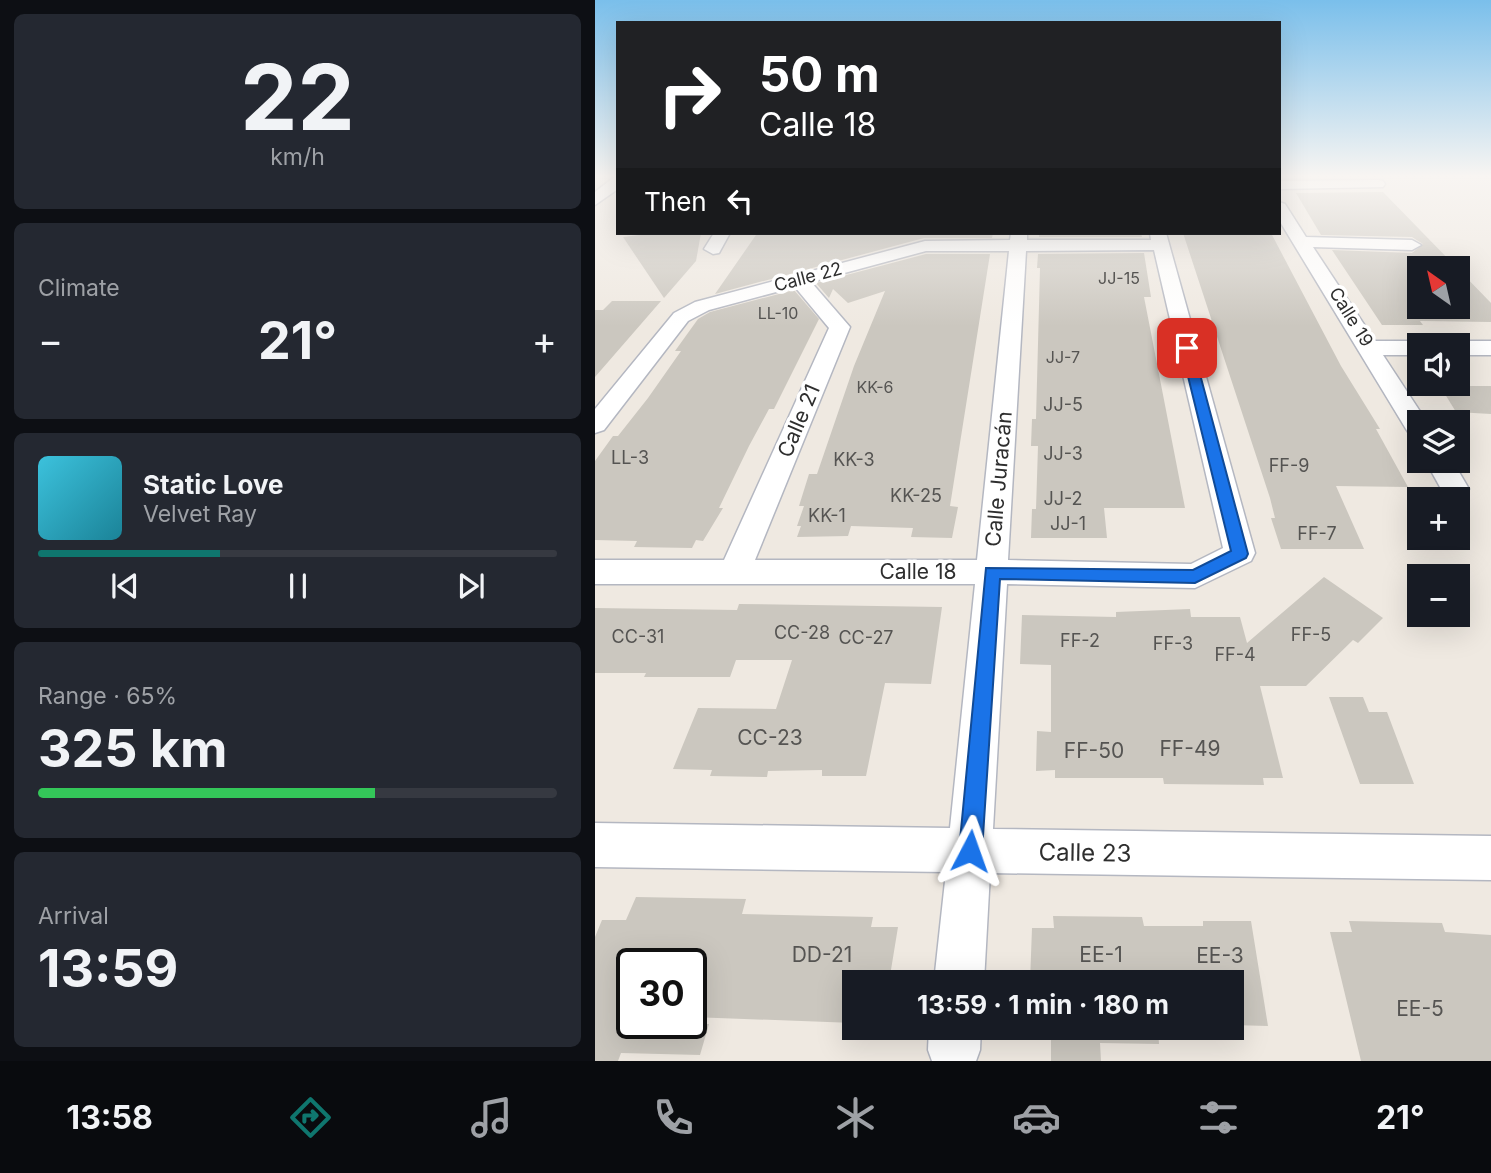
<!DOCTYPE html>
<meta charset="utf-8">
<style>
:root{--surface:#171b24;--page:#242831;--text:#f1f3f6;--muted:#9ea1a6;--line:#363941;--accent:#0f766e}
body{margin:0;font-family:Inter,sans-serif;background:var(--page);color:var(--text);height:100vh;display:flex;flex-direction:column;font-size:26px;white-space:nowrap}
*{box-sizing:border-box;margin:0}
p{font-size:23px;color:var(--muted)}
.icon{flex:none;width:38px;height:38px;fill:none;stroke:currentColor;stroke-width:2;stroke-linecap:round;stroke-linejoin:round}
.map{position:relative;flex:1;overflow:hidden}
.drawer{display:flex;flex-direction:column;gap:14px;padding:14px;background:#0d0f14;width:595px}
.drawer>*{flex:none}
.hud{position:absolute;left:21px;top:21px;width:665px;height:214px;border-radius:0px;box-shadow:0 7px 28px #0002;background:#202124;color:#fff;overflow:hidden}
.needle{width:46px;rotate:326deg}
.fabs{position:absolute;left:812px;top:256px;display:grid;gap:14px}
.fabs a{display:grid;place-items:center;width:63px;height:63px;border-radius:0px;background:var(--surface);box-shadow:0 7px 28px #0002;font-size:35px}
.speed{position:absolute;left:21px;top:948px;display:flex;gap:14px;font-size:35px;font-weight:700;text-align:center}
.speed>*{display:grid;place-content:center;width:91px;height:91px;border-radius:50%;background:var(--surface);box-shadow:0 7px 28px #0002;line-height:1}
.speed .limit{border:4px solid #111;border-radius:10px;background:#fff;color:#111}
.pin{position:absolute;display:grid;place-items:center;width:60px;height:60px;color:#fff;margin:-30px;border-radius:14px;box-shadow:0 4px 10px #0006}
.me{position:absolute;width:77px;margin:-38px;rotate:4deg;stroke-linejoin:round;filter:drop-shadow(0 0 5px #0008)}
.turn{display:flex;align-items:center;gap:24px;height:147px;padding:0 28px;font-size:32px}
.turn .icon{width:91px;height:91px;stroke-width:2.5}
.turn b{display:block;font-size:49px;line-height:60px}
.then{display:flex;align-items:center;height:66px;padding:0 28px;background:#0003;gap:14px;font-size:26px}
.big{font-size:52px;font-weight:700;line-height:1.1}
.drawer .card{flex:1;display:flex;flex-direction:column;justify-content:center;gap:10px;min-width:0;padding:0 24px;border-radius:10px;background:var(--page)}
.drawer .dial{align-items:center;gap:0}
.dial b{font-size:91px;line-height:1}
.song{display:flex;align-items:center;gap:21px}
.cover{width:84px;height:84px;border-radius:10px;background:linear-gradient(135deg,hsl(190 70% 55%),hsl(190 70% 35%))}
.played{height:7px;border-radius:4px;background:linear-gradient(90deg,var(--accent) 35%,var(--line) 35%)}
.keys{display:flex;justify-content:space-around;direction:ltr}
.heat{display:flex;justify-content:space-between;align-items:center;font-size:38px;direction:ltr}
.charge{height:10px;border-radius:5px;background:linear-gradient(90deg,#34c759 65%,var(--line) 0)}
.trip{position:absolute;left:247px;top:970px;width:402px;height:70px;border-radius:0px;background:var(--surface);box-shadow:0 7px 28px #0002;font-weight:700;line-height:70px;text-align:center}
.dock{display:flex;height:112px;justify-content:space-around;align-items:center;background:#090b0e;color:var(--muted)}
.dock .icon{width:49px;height:49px}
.dock .on{color:var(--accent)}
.dock b{font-size:32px;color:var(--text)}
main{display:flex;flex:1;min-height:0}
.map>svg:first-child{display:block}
</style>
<main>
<section class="drawer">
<div class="card dial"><b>22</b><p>km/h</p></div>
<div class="card"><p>Climate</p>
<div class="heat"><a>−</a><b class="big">21°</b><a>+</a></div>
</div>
<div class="card">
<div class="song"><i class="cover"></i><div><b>Static Love</b><p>Velvet Ray</p></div></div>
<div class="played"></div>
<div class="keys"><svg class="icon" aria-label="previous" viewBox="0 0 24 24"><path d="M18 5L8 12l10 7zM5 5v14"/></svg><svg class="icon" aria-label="pause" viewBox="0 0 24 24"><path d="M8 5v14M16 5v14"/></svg><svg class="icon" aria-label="next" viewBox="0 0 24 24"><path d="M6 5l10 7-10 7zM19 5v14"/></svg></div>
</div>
<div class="card"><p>Range · 65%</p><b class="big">325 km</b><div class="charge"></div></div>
<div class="card"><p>Arrival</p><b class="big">13:59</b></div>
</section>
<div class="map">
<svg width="896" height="1061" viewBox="0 0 896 1061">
<rect width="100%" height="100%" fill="#efe9e1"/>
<g fill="#cbc7bf">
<path d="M 788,192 L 862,268 L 824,268 L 824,306 L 863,306 L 863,269 L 896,303 L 896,322 L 825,321 L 828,325 L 787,325 L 737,250 L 817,253 L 828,244 L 817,237 L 726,235 L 701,193 Z"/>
<path d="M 61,233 L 106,233 L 101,261 L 69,298 L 28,237 Z"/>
<path d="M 172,233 L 398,233 L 397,238 L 329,238 L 120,294 L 161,235 Z"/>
<path d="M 444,233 L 546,233 L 547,237 L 444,237 Z"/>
<path d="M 588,233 L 676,233 L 746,366 L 785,429 L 781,429 L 813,487 L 741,486 L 769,549 L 686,549 L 676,518 L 680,518 L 675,498 Z"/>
<path d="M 549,253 L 556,297 L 549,297 L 590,508 L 509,508 L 512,538 L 436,538 L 437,509 L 441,509 L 443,446 L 436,446 L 437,419 L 441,419 L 445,268 L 442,268 L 443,254 Z"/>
<path d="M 331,254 L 395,254 L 355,506 L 363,507 L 357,538 L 316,537 L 318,528 L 256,526 L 253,536 L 202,537 L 206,526 L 202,526 L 209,506 L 204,506 L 214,474 L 222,474 L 259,366 L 290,291 L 253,303 L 238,289 L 234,298 L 221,283 Z"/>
<path d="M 199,290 L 224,319 L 179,409 L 174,409 L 154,446 L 124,508 L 128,508 L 108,541 L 101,540 L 97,548 L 39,547 L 42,541 L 0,540 L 0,461 L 18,436 L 23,436 L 53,398 L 86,351 L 80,351 L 103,319 L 115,312 Z"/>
<path d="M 17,301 L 66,301 L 0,377 L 0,310 L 8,310 Z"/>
<path d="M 845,386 L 896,386 L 896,414 L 861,412 Z"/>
<path d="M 729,577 L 788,618 L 763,643 L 758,640 L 711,686 L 665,686 L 688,778 L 668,778 L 669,785 L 569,784 L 568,778 L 460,778 L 460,770 L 441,771 L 442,731 L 456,732 L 456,665 L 425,664 L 427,615 L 521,617 L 521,612 L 595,609 L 596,617 L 645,617 L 652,643 Z"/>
<path d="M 144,604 L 347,607 L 336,684 L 290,683 L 271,776 L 227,776 L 227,770 L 173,771 L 172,777 L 115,776 L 117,770 L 78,769 L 103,708 L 181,709 L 197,660 L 141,660 L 135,677 L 49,677 L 51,673 L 0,673 L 0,608 L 142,610 Z"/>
<path d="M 734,697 L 768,697 L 774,712 L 792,712 L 819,784 L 765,784 Z"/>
<path d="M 41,897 L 151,899 L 147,914 L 278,917 L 276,927 L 303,927 L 294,982 L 259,982 L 259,1023 L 96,1017 L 96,964 L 37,964 L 37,1024 L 114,1024 L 105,1055 L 26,1053 L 23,1061 L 0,1061 L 0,937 L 7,920 L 31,920 Z"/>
<path d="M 458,916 L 547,917 L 549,926 L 608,926 L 608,921 L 656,921 L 673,1026 L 637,1025 L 637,982 L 435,982 L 437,928 L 459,928 Z"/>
<path d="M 754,921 L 847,923 L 850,932 L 896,935 L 896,1061 L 766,1061 L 735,932 L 757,932 Z"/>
<path d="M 456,1027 L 563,1027 L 564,1044 L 505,1043 L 506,1061 L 456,1061 Z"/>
</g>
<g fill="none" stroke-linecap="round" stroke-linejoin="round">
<g stroke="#b4b7c1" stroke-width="3">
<g id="street">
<path d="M 23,177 L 23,189 L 0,205 L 0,192 L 18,178 Z"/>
<path d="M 783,180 L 788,181 L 790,184 L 788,187 L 684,189 L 684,181 Z"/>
<path d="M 684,202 L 690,204 L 711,237 L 817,240 L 826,245 L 817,250 L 718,247 L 780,341 L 824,341 L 833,345 L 824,345 L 824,355 L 788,355 L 832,422 L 824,422 L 824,437 L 815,435 L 811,429 L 684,220 Z"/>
<path d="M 119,233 L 135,233 L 124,253 L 118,254 L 109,249 Z"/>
<path d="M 416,233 L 432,233 L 432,240 L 556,240 L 555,233 L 571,233 L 660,553 L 656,561 L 600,588 L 412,584 L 398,829 L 896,836 L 896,880 L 395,873 L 389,982 L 339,982 L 351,872 L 0,867 L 0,823 L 355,828 L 380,584 L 0,584 L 0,560 L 129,560 L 234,328 L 200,287 L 114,310 L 93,321 L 9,430 L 0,433 L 0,409 L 79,313 L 100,302 L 330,241 L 415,240 ZM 559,250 L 628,548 L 596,564 L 413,560 L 431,251 ZM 331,251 L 414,251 L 382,560 L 160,560 L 255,327 L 216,282 Z"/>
<path d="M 863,341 L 896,341 L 896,355 L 863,355 L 863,345 L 854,345 Z"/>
<path d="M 830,460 L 857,460 L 874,489 L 870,496 L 860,498 L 850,496 Z"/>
<path d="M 334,1027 L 386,1027 L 385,1050 L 381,1061 L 337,1061 L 333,1050 Z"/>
</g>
</g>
<use href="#street" fill="#fff" fill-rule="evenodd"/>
</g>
<linearGradient id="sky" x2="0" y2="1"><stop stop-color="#7abfeb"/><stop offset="0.54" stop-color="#f8f5f2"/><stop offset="1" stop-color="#f8f5f2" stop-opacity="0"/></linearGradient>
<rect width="896" height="326" fill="url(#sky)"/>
<path fill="#1a73e8" stroke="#114b97" stroke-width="2" d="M 592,344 L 598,348 L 653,554 L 651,558 L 600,583 L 405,579 L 387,851 L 384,859 L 375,863 L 367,859 L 364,851 L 391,568 L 598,570 L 636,551 L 586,348 Z"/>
<g text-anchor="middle" stroke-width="7" stroke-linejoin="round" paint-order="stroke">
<g font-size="16" fill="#555452">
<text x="524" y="284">JJ-15</text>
<text x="183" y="319">LL-10</text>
<text x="468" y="363">JJ-7</text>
<text x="280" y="393">KK-6</text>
</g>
<g font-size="18" fill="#2e2e2e" stroke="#fff">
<text transform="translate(213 277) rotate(-15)" y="6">Calle 22</text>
<text transform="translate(756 317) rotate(58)" y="6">Calle 19</text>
</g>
<g font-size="18" fill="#555452">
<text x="468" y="411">JJ-5</text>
<text x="468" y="460">JJ-3</text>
<text x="35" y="464">LL-3</text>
<text x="259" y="466">KK-3</text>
<text x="694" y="472">FF-9</text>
<text x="321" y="502">KK-25</text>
<text x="468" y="505">JJ-2</text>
<text x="232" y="522">KK-1</text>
<text x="473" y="530">JJ-1</text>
<text x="722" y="540">FF-7</text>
<text x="207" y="639">CC-28</text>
<text x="716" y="641">FF-5</text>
<text x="43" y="643">CC-31</text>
<text x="271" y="644">CC-27</text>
<text x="485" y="647">FF-2</text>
<text x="578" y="650">FF-3</text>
<text x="640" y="661">FF-4</text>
</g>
<g font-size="21" fill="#2e2e2e" stroke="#fff">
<text transform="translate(204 421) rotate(-67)" y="7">Calle 21</text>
<text transform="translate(404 479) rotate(-85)" y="7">Calle Juracán</text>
<text x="323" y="579">Calle 18</text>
</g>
<g font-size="21" fill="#555452">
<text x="175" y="745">CC-23</text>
<text x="595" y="756">FF-49</text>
<text x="499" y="758">FF-50</text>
<text x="227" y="962">DD-21</text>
<text x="506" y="962">EE-1</text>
<text x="625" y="963">EE-3</text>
<text x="825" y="1016">EE-5</text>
</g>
<g font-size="24" fill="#2e2e2e" stroke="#fff">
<text transform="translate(490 853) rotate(1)" y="8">Calle 23</text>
</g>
</g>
</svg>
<div class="fabs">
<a><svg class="needle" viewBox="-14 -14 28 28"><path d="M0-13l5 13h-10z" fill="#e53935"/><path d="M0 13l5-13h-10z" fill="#9ea1a6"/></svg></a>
<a><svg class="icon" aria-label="sound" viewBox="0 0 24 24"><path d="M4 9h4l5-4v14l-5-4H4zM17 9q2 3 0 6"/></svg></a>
<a><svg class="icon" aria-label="layers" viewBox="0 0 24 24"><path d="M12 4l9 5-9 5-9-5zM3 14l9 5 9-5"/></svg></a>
<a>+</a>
<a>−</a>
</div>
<div class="speed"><div class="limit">30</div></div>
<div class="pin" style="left:592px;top:348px;background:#d93025"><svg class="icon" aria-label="arrive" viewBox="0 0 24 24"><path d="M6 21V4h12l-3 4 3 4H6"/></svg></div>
<svg class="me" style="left:375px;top:851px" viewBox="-20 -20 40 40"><path d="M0-17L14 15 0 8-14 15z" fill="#1a73e8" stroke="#fff" stroke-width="4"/></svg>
<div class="trip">13:59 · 1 min · 180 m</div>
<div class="hud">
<div class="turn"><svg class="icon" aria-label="right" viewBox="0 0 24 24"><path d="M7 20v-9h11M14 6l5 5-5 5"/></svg><div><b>50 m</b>Calle 18</div></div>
<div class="then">Then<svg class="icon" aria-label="left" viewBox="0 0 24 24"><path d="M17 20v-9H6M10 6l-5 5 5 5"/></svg></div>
</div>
</div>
</main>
<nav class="dock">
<b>13:58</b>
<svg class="icon on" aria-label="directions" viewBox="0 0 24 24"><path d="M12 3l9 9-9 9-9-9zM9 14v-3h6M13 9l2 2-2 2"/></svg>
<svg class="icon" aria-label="music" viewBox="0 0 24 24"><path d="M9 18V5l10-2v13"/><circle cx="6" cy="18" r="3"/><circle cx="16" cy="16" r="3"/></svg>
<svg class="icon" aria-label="phone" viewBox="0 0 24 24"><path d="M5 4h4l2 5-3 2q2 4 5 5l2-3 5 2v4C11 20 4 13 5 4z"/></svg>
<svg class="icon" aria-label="climate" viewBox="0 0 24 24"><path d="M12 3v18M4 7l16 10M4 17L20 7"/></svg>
<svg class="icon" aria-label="car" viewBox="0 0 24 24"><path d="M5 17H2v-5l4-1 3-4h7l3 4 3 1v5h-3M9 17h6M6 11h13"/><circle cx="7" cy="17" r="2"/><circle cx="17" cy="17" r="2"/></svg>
<svg class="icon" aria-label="filters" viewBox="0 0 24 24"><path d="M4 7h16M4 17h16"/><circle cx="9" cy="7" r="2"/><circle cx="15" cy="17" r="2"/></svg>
<b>21°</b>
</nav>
